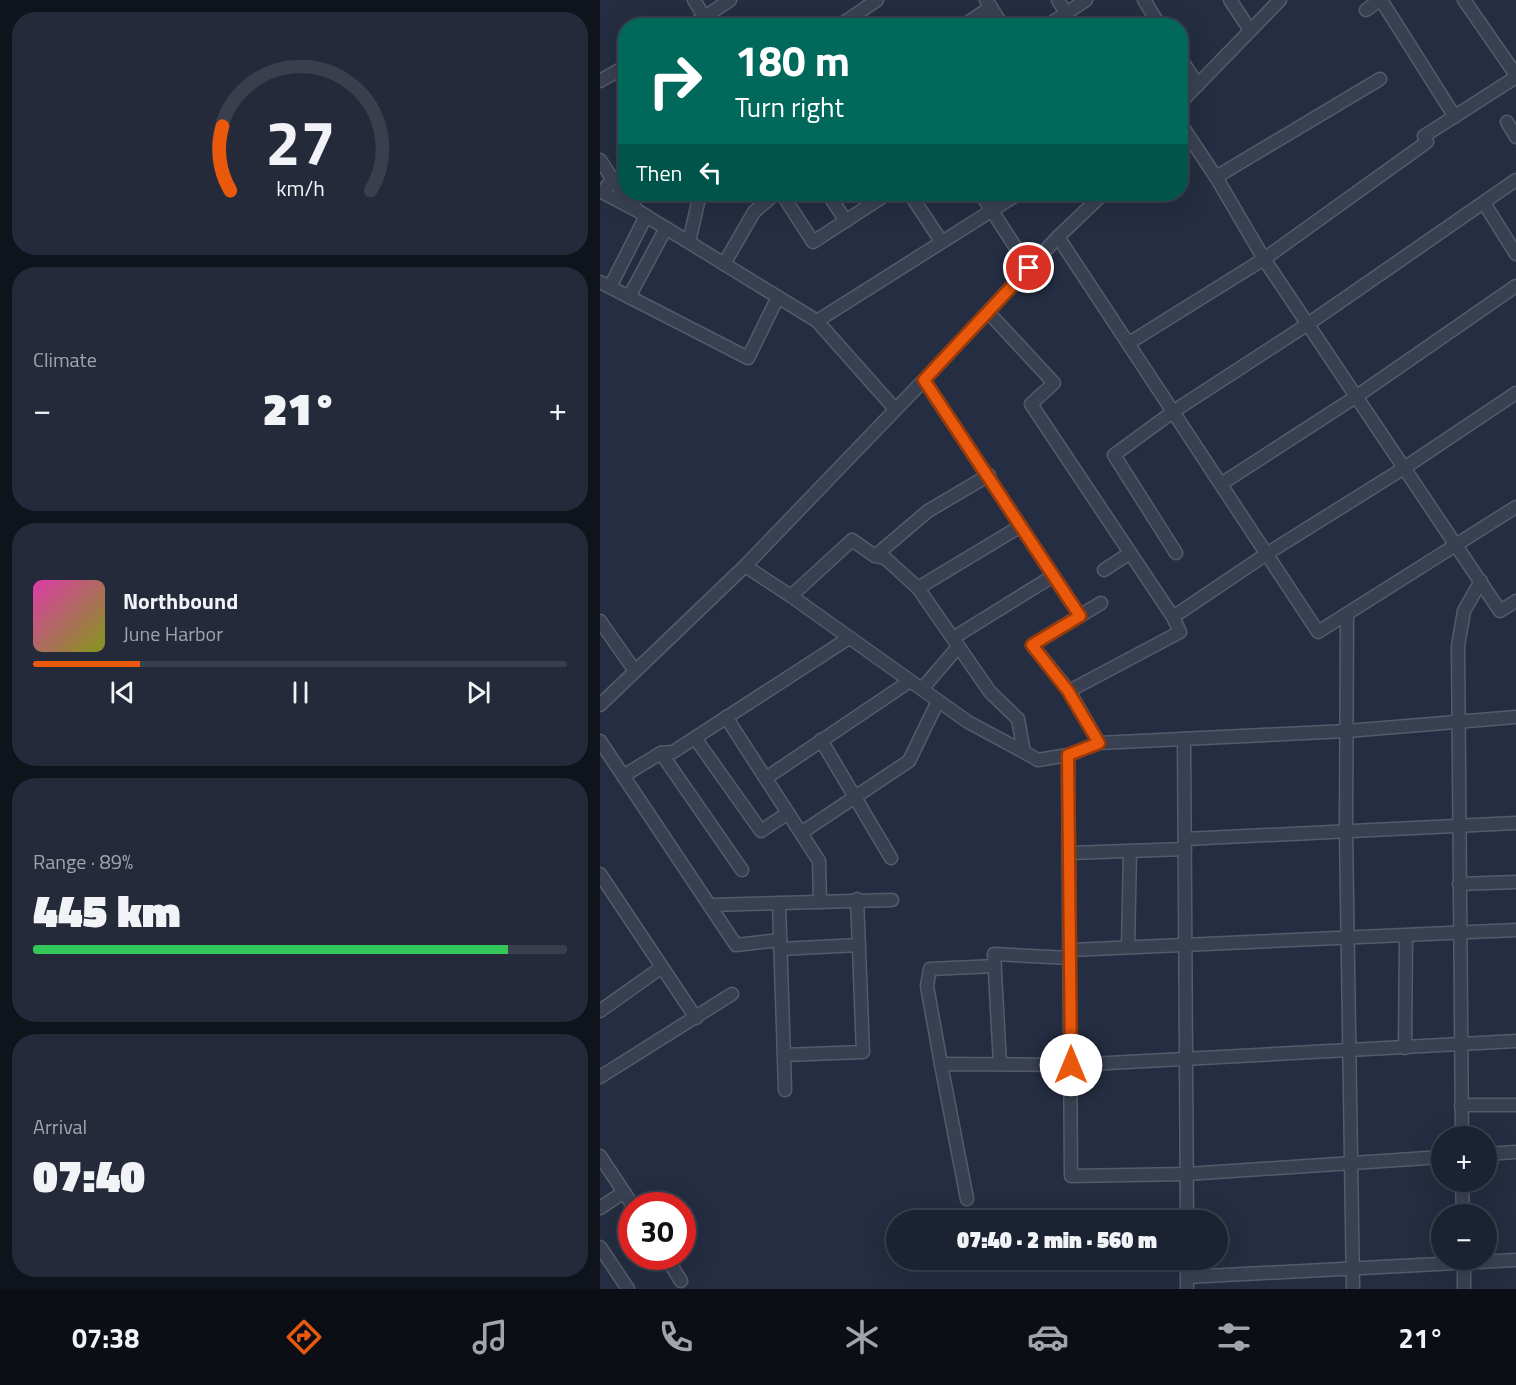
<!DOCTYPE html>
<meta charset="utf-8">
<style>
:root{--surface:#1b2231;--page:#242a39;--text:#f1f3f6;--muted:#a0a4ab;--line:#393f4d;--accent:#ea580c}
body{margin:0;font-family:"Titillium Web",sans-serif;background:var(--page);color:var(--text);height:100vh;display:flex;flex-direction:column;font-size:22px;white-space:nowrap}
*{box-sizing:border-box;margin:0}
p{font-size:20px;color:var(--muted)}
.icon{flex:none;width:33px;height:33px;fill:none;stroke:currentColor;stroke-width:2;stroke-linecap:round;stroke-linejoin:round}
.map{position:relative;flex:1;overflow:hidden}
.drawer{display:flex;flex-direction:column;gap:12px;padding:12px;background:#0f131b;width:600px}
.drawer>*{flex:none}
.banner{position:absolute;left:18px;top:18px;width:570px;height:183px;border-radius:24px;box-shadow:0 6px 24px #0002,0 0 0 2px var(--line);background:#00695c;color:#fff;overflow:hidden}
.buttons{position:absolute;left:831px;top:1126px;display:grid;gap:12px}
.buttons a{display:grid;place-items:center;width:66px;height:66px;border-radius:50%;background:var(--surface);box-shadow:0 6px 24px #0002,0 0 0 2px var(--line);font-size:30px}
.speed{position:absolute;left:18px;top:1192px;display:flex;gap:12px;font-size:30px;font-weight:700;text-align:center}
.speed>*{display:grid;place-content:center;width:78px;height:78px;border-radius:50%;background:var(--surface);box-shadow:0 6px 24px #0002,0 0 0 2px var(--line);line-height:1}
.speed .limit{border:9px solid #d22;background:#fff;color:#111}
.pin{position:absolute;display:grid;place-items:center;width:51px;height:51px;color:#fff;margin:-26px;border:3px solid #fff;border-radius:50%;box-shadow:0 2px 6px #0007}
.me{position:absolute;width:66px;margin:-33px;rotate:0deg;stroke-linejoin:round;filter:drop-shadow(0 0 4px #0008)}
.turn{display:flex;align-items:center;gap:21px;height:126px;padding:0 18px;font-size:27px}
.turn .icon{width:78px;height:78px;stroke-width:2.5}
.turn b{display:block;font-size:42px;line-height:51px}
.then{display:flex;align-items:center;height:57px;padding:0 18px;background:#0003;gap:12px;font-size:22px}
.big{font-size:45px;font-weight:800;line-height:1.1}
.drawer .card{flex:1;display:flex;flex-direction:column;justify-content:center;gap:9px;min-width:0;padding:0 21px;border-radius:24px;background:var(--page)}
.drawer .dial{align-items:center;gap:0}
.dial svg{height:156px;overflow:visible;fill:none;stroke:var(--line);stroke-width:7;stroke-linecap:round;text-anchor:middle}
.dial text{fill:var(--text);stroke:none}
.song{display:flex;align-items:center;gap:18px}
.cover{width:72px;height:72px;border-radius:9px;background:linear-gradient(135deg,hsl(320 70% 55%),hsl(70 70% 35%))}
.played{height:6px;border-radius:3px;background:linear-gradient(90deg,var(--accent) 20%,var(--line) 20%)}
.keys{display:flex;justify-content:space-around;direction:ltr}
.heat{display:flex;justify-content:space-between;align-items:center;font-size:33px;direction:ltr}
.charge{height:9px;border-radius:4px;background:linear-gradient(90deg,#34c759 89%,var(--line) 0)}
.trip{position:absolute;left:286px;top:1210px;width:342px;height:60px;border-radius:30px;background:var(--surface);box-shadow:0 6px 24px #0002,0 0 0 2px var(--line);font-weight:800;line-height:60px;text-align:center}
.tabs{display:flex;height:96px;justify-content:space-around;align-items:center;background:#0b0e14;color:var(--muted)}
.tabs .icon{width:42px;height:42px}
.tabs .selected{color:var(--accent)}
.tabs b{font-size:27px;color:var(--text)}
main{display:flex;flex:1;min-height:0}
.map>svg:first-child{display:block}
</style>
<main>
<section class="drawer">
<div class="card dial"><svg viewBox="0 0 100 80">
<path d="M14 69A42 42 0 1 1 86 69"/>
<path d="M14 69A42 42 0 0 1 10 36" stroke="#ea580c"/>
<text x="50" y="56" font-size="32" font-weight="700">27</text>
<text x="50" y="72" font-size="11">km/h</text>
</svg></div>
<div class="card"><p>Climate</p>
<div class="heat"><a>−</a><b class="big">21°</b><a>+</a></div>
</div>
<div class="card">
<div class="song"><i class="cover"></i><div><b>Northbound</b><p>June Harbor</p></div></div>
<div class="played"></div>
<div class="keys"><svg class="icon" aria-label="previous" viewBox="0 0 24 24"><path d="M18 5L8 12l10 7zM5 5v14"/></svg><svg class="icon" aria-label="pause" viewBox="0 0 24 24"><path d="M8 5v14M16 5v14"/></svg><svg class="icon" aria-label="next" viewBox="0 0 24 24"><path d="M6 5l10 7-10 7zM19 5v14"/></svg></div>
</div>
<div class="card"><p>Range · 89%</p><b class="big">445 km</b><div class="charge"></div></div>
<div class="card"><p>Arrival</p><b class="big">07:40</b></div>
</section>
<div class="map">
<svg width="916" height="1289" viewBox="0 0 916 1289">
<rect width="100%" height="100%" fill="#242d41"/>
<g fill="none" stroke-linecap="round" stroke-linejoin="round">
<g stroke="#545b6b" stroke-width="15">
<g id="minor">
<path d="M 94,0 L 110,26"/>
<path d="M 386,0 L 403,26"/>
<path d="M 458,0 L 466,13"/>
<path d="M 544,0 L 560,26"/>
<path d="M 630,0 L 650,30"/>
<path d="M 781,0 L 855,117"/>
<path d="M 864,0 L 916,75"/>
<path d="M 766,10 L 780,0"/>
<path d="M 91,26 L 130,0"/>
<path d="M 239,26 L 277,0"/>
<path d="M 363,26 L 391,7"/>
<path d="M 447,26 L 486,0"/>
<path d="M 580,58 L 598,85"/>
<path d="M 0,81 L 26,66"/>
<path d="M 580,103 L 680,0"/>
<path d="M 907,122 L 916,137"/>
<path d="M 580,123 L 616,177 L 664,259 L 900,611 L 916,601"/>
<path d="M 0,160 L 13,180 L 35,207"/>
<path d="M 616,177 L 780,79"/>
<path d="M 7,186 L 26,172"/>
<path d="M 0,191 L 38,211 L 217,321 L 295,409"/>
<path d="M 182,194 L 213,242 L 287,194"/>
<path d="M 228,194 L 246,221"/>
<path d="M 310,194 L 341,241"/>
<path d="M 381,194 L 429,268"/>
<path d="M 884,203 L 916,254"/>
<path d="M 458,237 L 718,632 L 916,507"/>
<path d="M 89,242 L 100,194"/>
<path d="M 124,264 L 154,212 L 175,194"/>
<path d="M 0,282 L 148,358 L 178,297"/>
<path d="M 10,287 L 46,216"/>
<path d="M 29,297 L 66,228"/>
<path d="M 388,312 L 454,383 L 431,404 L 573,617 L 580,632 L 469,691"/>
<path d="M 217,321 L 418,194"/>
<path d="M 529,343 L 664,259 L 827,142 L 824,136 L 916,77"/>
<path d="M 324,380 L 480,616"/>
<path d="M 621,484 L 757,396 L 916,286"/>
<path d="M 576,553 L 514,455 L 574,411 L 708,324 L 916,180"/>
<path d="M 275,556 L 328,511 L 389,475"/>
<path d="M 145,566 L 191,596 L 368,722 L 424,752 L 438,760 L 468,755 L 499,743 L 747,731 L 916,717"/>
<path d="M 504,570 L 530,553"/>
<path d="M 318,588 L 421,526"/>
<path d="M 191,596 L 252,540 L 275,556 L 285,558 L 318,588 L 390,692 L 418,719 L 424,752"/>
<path d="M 747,614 L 746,832 L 753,1289"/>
<path d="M 573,617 L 668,553 L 804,468 L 916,393"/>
<path d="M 0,621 L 35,671"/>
<path d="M 353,638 L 453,576"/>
<path d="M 322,689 L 358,647"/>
<path d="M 0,705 L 145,566 L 324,380 L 458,237 L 503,194"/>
<path d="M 126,717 L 219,861 L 220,902"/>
<path d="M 95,738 L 161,831 L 188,813"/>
<path d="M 584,739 L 587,1221"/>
<path d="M 221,740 L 291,858"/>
<path d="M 0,741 L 136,945 L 180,940"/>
<path d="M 499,743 L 469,691 L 432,645 L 501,603"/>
<path d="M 61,753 L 142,870"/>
<path d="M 468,755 L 471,1176 L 587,1174 L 842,1157"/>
<path d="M 23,776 L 61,753 L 73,752 L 249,638"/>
<path d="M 166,778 L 310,681"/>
<path d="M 201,833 L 309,761 L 338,701"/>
<path d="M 585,839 L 916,823"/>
<path d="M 470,853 L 585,849"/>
<path d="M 0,874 L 96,1018"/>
<path d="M 859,884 L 916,882"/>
<path d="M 179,903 L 185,1090"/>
<path d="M 110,905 L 292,900"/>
<path d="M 528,947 L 530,851"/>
<path d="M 180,949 L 259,945"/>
<path d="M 470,950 L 916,930"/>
<path d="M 0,1011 L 62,967"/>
<path d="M 805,1048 L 806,936"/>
<path d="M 184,1055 L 263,1052 L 257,899"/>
<path d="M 341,1064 L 327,986 L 330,969 L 395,966"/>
<path d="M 400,1064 L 394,954 L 470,958"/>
<path d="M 0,1077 L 132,994"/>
<path d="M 861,1105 L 916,1105"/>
<path d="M 862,1137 L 858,646 L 864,611 L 881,581"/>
<path d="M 886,1154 L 916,1152"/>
<path d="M 0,1156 L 33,1206"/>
<path d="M 862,1182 L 863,1215"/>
<path d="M 367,1199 L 341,1064 L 471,1065 L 916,1041"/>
<path d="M 0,1208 L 24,1192"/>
<path d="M 0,1247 L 28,1289"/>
<path d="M 66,1257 L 81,1281"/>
<path d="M 587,1260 L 587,1289"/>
<path d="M 864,1260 L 864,1289"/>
<path d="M 587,1277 L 916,1260"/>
</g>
</g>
<use href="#minor" stroke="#394051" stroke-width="12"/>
</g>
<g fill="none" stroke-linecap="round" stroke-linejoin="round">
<g stroke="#983908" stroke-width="15">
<path id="route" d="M 429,268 L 324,380 L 480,616 L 432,645 L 468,691 L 499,743 L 468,755 L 471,1065"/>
</g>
<use href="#route" stroke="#ea580c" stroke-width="10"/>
</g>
</svg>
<div class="buttons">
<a>+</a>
<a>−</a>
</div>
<div class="speed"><div class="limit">30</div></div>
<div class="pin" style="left:429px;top:268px;background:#d93025"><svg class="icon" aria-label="arrive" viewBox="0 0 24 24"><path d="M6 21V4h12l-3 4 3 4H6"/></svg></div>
<svg class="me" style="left:471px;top:1065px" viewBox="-20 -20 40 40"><circle r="19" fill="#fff"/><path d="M0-13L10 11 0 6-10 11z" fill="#ea580c"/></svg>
<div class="trip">07:40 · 2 min · 560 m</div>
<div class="banner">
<div class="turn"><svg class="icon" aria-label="right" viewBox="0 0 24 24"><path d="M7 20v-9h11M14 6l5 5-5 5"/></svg><div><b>180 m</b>Turn right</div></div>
<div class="then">Then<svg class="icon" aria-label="left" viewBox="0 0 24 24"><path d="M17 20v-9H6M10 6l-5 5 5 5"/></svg></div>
</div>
</div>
</main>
<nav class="tabs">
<b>07:38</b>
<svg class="icon selected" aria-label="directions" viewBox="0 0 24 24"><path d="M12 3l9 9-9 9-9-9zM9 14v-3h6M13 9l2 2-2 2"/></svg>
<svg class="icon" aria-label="music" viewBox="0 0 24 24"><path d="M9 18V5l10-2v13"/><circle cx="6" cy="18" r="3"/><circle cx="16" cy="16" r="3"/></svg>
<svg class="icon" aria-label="phone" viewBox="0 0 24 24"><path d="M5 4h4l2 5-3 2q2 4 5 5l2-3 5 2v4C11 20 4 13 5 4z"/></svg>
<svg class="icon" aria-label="climate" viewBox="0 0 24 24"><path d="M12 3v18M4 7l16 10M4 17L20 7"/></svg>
<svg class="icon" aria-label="car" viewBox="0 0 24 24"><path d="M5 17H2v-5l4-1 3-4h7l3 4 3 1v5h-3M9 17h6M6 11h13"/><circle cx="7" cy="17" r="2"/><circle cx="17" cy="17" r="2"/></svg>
<svg class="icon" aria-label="filters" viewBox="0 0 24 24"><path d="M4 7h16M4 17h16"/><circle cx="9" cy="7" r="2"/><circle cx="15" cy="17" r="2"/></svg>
<b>21°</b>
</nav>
